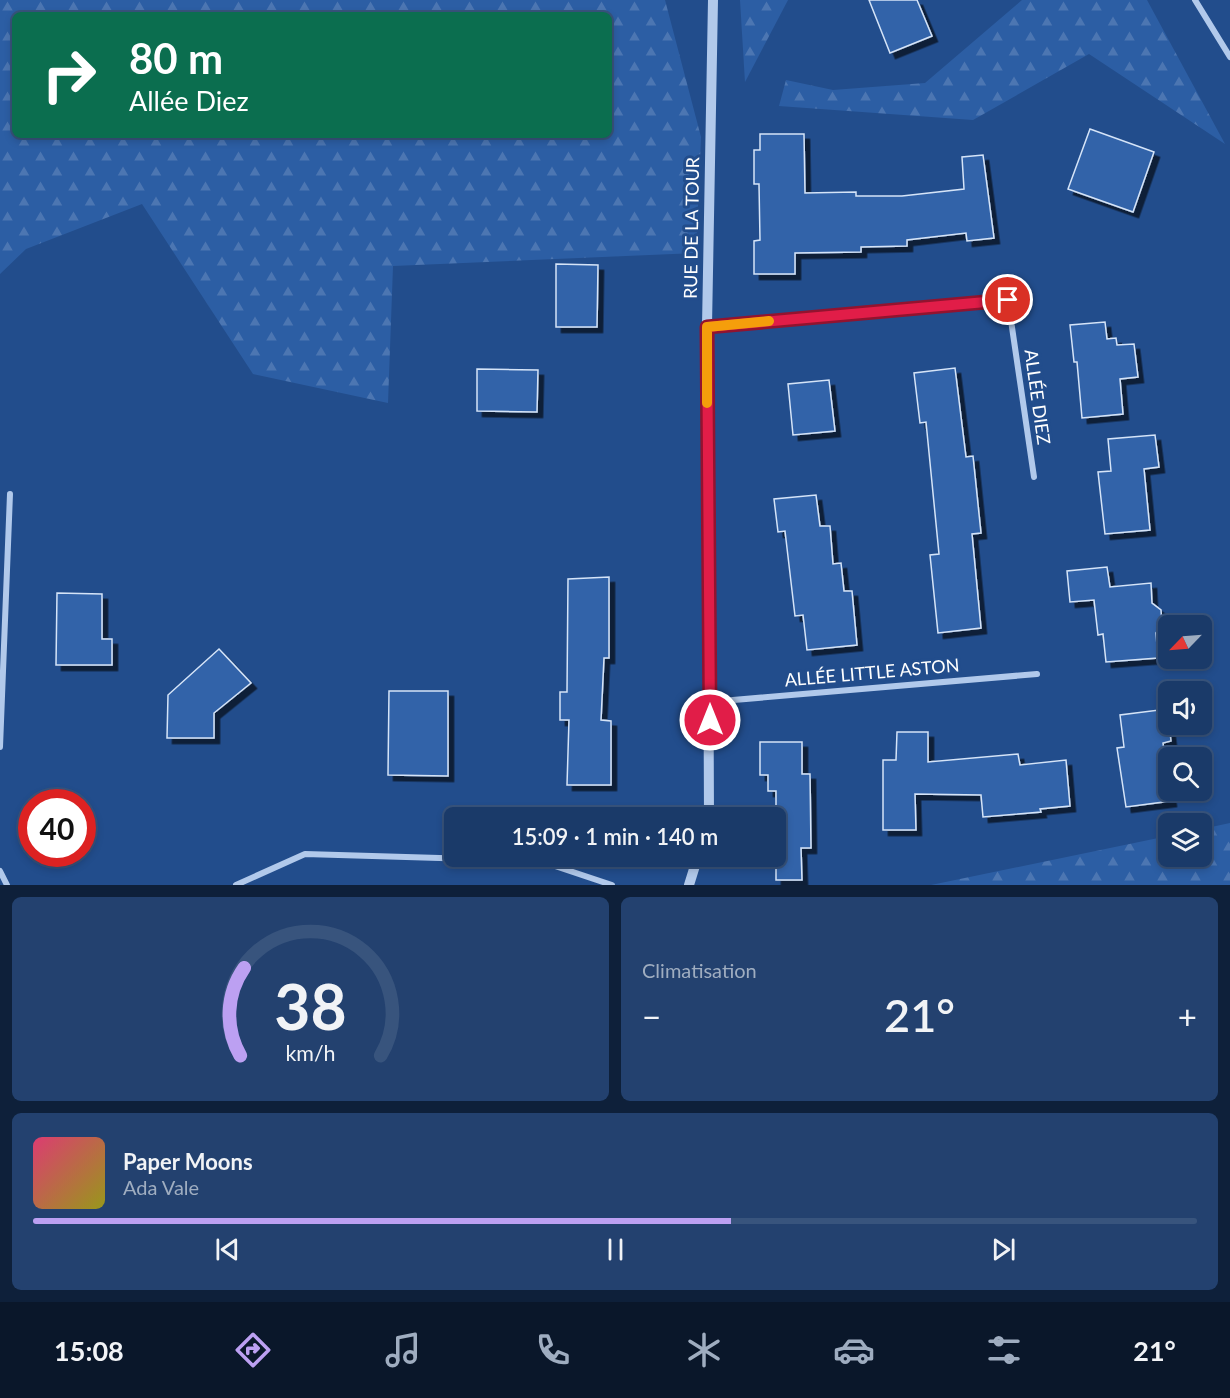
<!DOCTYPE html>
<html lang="fr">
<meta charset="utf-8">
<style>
:root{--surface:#1a3a69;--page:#23416f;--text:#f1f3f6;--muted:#9fadc0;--line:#38547d;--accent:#bca0f2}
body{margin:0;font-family:Lato,sans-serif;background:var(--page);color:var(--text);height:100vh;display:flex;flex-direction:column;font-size:22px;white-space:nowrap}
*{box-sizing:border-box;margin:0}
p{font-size:20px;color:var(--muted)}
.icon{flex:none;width:33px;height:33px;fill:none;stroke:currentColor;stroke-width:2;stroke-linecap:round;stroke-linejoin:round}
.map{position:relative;height:885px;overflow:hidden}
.details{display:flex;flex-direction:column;gap:12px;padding:12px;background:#0e203a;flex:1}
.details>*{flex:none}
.guide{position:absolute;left:12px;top:12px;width:600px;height:126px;border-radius:9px;box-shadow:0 3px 9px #0003,0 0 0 2px var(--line);background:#0b6e4f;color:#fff;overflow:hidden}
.needle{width:39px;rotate:245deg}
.fabs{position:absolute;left:1158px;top:615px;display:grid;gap:12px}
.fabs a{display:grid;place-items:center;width:54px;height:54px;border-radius:9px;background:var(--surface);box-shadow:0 3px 9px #0003,0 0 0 2px var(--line);font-size:30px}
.speed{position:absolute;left:18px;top:789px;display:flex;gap:12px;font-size:30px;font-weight:700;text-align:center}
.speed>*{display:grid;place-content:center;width:78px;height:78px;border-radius:50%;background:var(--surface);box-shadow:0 3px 9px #0003,0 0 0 2px var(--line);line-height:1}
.speed .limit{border:9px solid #d22;background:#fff;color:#111}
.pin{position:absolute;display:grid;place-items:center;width:51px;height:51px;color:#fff;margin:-26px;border:3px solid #fff;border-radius:50%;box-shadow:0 2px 6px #0007}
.me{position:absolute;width:66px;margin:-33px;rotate:0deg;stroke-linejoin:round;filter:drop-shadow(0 0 4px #0008)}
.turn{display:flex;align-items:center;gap:21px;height:126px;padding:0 18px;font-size:27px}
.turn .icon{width:78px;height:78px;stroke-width:2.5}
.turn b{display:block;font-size:42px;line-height:51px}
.big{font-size:45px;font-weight:600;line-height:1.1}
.details .tile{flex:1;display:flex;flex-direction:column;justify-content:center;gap:9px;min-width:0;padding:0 21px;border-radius:9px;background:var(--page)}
.details .dial{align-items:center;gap:0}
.dial svg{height:156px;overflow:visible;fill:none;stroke:var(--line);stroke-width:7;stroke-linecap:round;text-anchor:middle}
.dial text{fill:var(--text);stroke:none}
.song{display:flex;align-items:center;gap:18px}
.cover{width:72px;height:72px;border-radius:9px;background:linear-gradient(135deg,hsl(340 70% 55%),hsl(60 70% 35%))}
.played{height:6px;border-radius:3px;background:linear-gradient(90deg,var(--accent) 60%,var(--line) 60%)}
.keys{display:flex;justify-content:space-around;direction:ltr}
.heat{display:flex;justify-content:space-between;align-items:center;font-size:33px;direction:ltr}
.details .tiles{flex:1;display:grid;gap:12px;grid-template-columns:1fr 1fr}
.tile:last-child{grid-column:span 2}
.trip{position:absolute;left:444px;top:807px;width:342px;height:60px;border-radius:9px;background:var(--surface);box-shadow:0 3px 9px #0003,0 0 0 2px var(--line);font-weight:600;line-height:60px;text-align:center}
.dock{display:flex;height:96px;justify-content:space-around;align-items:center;background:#0a172a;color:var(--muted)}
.dock .icon{width:42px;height:42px}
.dock .selected{color:var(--accent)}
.dock b{font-size:27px;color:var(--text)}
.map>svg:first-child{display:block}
</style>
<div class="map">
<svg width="1230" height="885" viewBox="0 0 1230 885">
<defs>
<pattern id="forest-firs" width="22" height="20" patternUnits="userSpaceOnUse" patternTransform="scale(1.5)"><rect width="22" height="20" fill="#2c5ea4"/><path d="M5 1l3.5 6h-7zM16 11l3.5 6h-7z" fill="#4c76b2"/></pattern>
<filter id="shadow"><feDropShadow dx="5.5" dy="5.5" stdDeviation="0" flood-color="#0009"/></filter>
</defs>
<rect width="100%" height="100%" fill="#224d8c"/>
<g fill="url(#forest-firs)" fill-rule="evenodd">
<path d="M 0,0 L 665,0 L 701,137 L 696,253 L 393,266 L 388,403 L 253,374 L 142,204 L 26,249 L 0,274 ZM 15,15 L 609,15 L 609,135 L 15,135 Z"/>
<path d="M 740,0 L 788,0 L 745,82 Z"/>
<path d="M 1022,0 L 1147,0 L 1225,144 L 1089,54 L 973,120 L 779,106 L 786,80 L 833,90 L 925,83 Z"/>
<path d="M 1230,823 L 1230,885 L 931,885 L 1168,836 L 1168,856 L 1202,856 L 1202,829 Z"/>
</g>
<g fill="#3263a9" stroke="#d5e4f8" stroke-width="1.5" filter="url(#shadow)">
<path d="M 869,0 L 917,0 L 932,36 L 890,53 Z"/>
<path d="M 1090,129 L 1154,152 L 1133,212 L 1068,189 Z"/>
<path d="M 760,134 L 804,134 L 805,193 L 856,192 L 856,196 L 902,196 L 964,189 L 962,157 L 983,155 L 994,238 L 967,241 L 966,233 L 907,240 L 907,246 L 861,247 L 861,252 L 795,253 L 795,274 L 754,274 L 754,241 L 760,240 L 759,184 L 754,184 L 754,150 L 760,150 Z"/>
<path d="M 556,264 L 598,265 L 597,327 L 556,327 Z"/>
<path d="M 1105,322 L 1107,339 L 1116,338 L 1117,345 L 1134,344 L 1138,377 L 1120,379 L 1123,414 L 1082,418 L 1077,362 L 1074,362 L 1070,325 Z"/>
<path d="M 955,368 L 966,457 L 973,456 L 981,533 L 972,534 L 981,628 L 938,633 L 930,555 L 939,554 L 926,422 L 920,423 L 914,373 Z"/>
<path d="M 477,369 L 538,370 L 537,412 L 477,411 Z"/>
<path d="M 829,380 L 835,431 L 793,435 L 788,384 Z"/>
<path d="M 1155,435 L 1159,467 L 1144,469 L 1150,530 L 1105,534 L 1098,472 L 1111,471 L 1108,439 Z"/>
<path d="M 816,495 L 820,526 L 830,526 L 833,564 L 841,563 L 844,591 L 852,591 L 857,645 L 807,650 L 803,615 L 795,616 L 785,531 L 778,532 L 774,499 Z"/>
<path d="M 1107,567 L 1110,587 L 1151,583 L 1152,603 L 1161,610 L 1162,624 L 1156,633 L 1158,658 L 1106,662 L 1103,634 L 1098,635 L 1094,600 L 1070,602 L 1067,571 Z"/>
<path d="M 609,577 L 609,658 L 604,658 L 601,720 L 611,721 L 611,785 L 567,785 L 569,720 L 560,720 L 560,692 L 567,692 L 568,579 Z"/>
<path d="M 57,593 L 102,594 L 102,639 L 112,639 L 112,665 L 56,665 Z"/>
<path d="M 219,649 L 251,683 L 214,713 L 214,738 L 167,738 L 168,695 Z"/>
<path d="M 389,691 L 448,691 L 448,776 L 388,775 Z"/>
<path d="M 1167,709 L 1171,741 L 1163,743 L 1171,801 L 1126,807 L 1117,748 L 1124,747 L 1120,715 Z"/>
<path d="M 897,732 L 928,732 L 928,762 L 1018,754 L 1020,765 L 1066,760 L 1070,806 L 1040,809 L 1041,812 L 983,817 L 981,795 L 915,794 L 916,830 L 883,830 L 883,760 L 896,760 Z"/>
<path d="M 760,742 L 802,742 L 802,774 L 810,774 L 811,848 L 801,848 L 802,880 L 776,880 L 776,791 L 768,791 L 768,775 L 760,775 Z"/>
</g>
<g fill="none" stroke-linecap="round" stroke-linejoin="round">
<g stroke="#b1c9eb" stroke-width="6">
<path d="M 1195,0 L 1230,57"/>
<path d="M 707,326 L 1008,300 L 1034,477"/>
<path d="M 710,702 L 1037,674"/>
<path d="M 0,747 L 10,494"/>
<path d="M 0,871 L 7,885"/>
<path d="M 236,885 L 305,854 L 473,859 L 552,865 L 612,885"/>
</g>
<g stroke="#b1c9eb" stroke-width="10">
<path d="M 709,818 L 707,326 L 713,0"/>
<path d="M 689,885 L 698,856"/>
</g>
</g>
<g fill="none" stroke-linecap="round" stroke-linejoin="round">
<g stroke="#92132f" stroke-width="15">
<path id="route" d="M 710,720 L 707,327 L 1008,300"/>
</g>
<use href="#route" stroke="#e11d48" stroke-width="10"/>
<path stroke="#f59e0b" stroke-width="10" d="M 707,403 L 707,327 L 769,321"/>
</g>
<g text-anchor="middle" stroke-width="6" stroke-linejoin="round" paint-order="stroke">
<g font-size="18" fill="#fff" stroke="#224d8c">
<text transform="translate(692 228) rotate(-89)" y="6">RUE DE LA TOUR</text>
<text transform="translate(1037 397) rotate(82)" y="6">ALLÉE DIEZ</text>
<text transform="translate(872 673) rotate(-5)" y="6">ALLÉE LITTLE ASTON</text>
</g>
</g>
</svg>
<div class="fabs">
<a><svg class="needle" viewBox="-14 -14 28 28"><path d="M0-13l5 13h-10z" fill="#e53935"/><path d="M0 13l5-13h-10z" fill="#9fadc0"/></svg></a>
<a><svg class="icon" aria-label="sound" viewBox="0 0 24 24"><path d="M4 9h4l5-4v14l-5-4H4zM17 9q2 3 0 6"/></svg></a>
<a><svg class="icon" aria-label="search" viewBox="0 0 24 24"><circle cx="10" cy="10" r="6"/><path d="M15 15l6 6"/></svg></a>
<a><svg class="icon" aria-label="layers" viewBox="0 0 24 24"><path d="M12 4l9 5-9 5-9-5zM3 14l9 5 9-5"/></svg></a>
</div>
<div class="speed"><div class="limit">40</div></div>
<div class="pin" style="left:1008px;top:300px;background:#d93025"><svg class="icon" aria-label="arrive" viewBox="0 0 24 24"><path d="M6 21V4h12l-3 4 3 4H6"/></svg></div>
<svg class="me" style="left:710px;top:720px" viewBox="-20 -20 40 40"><circle r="17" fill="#e11d48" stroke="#fff" stroke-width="3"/><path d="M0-11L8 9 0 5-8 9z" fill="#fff"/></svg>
<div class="trip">15:09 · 1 min · 140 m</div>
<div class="guide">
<div class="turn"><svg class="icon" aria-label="right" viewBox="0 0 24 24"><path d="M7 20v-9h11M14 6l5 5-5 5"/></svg><div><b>80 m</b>Allée Diez</div></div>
</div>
</div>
<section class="details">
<div class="tiles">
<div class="tile dial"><svg viewBox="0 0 100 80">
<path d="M14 69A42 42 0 1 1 86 69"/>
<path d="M14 69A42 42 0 0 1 16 24" stroke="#bca0f2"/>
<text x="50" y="56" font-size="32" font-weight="700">38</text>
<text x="50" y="72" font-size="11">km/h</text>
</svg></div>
<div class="tile"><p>Climatisation</p>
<div class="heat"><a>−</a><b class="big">21°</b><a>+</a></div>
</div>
<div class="tile">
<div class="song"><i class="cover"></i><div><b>Paper Moons</b><p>Ada Vale</p></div></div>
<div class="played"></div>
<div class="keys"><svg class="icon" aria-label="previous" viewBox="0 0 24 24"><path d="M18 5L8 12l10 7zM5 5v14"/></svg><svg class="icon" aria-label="pause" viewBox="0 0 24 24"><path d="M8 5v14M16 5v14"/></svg><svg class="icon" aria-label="next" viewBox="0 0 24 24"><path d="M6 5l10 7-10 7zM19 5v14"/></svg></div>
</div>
</div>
</section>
<nav class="dock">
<b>15:08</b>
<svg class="icon selected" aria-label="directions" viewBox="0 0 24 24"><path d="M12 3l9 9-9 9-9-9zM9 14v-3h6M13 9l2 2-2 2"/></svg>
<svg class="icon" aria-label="music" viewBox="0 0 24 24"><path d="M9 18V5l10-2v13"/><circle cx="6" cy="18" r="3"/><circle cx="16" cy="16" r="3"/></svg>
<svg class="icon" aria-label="phone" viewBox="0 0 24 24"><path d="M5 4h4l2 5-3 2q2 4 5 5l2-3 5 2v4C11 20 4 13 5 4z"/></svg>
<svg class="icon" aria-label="climate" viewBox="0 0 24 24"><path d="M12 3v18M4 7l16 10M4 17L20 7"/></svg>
<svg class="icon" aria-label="car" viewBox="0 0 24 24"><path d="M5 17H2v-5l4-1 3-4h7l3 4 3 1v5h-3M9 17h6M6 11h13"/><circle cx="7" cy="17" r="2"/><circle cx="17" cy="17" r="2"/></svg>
<svg class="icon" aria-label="filters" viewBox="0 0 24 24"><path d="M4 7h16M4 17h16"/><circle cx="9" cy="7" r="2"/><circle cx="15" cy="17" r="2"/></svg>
<b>21°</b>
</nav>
